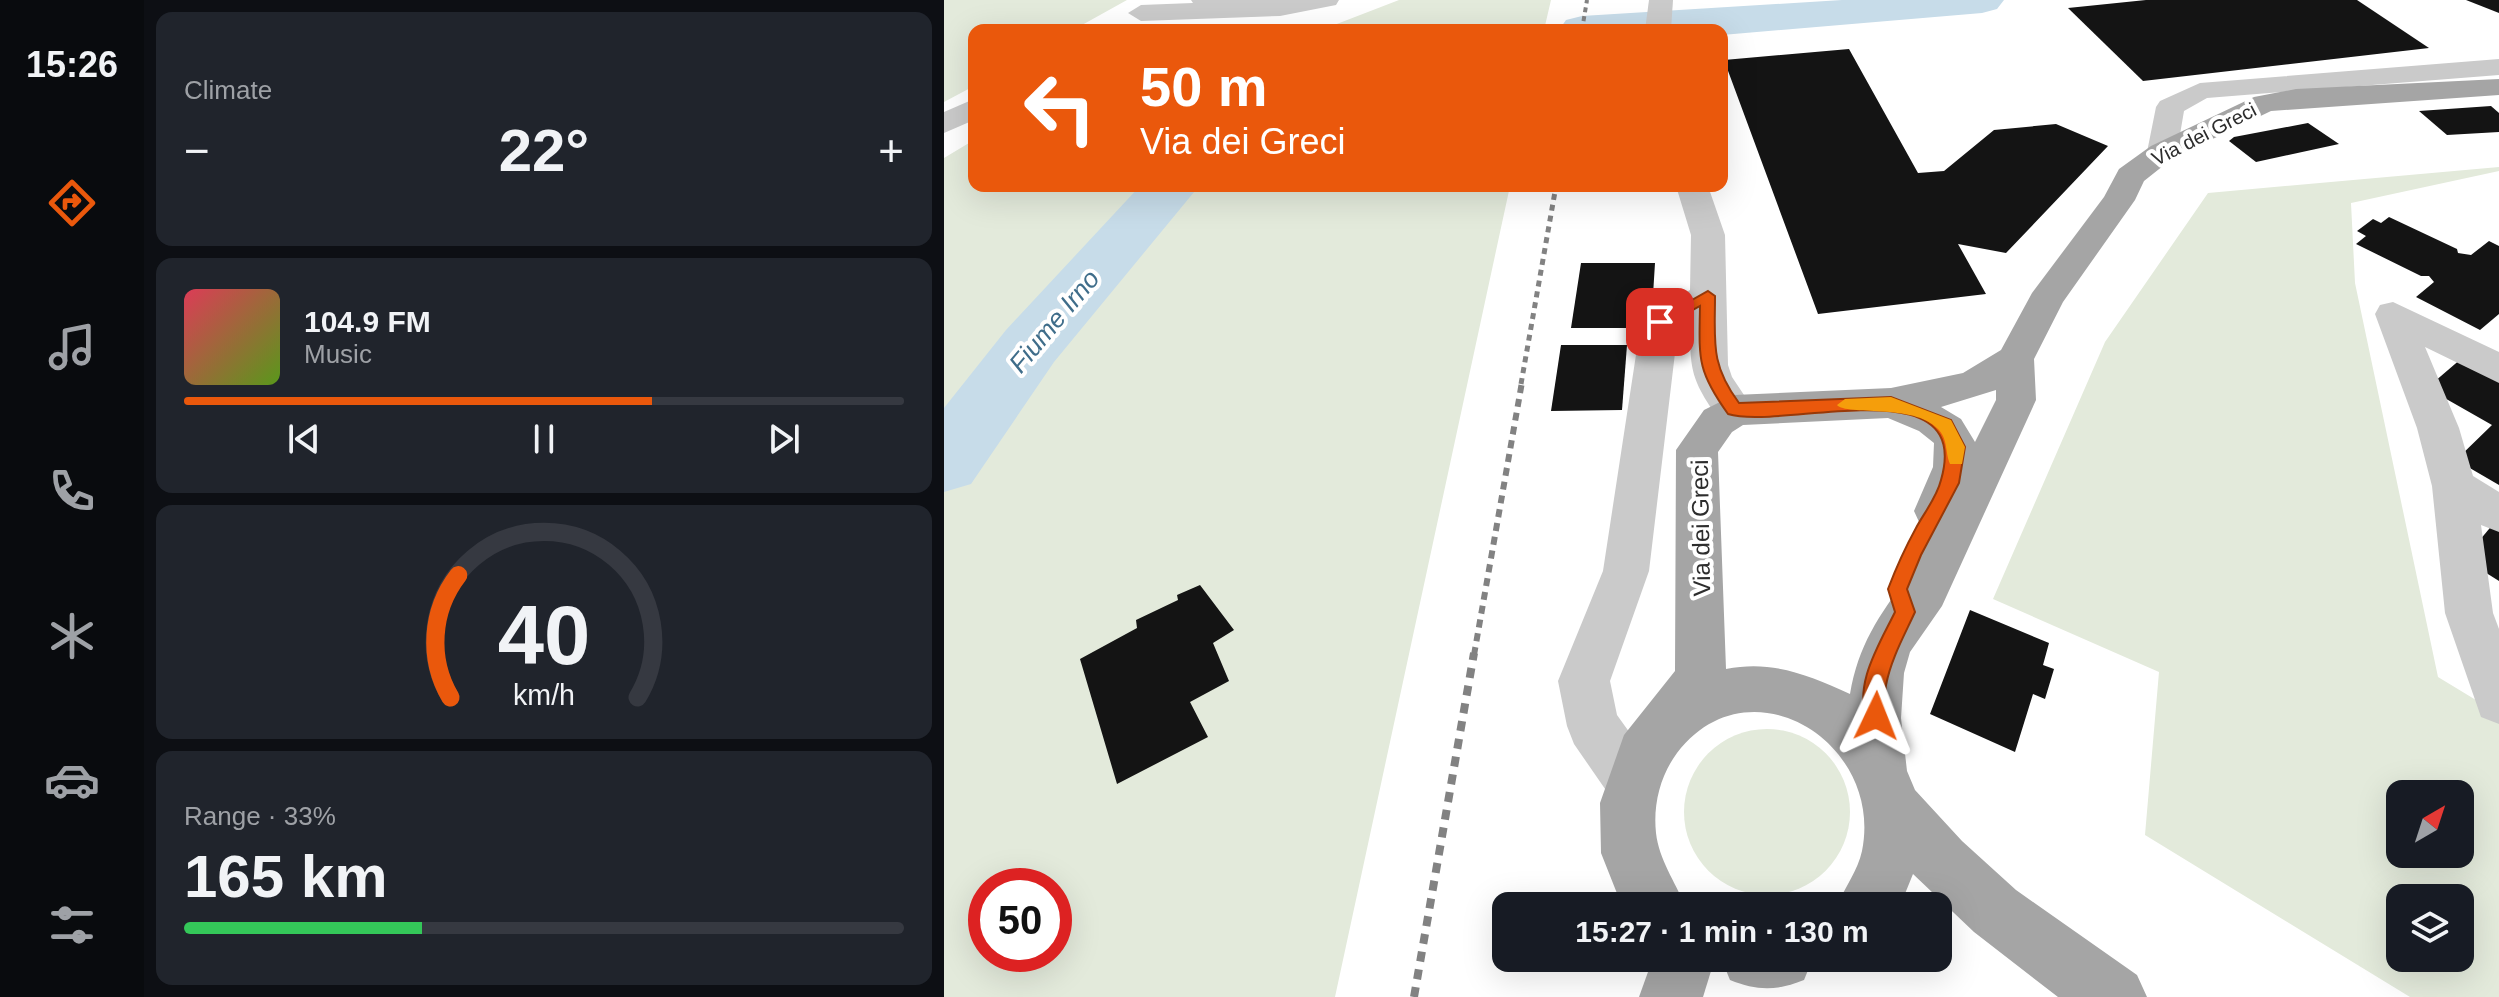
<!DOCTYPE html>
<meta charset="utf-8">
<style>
:root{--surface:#171b24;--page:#20242c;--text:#f1f3f6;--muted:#9ea1a6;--line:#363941;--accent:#ea580c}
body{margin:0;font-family:Helvetica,sans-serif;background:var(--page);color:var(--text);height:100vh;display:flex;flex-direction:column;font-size:30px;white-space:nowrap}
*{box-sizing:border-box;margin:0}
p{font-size:26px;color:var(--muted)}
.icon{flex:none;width:44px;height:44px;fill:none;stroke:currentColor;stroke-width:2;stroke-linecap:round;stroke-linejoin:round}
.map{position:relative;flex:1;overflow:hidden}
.details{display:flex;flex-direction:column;gap:12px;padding:12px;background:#0d0f14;width:800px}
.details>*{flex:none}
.hud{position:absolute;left:24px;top:24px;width:760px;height:168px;border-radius:16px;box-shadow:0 8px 32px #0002;background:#ea580c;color:#fff;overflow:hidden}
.needle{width:52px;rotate:39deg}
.buttons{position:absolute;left:1442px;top:780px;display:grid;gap:16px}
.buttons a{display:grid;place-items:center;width:88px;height:88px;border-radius:16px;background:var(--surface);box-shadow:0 8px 32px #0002;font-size:40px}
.speed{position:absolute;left:24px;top:868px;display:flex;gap:16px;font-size:40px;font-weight:700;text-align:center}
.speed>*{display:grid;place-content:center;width:104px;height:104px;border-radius:50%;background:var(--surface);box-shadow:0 8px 32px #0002;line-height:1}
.speed .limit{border:12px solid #d22;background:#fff;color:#111}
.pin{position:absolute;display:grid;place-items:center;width:68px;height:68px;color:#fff;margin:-34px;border-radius:16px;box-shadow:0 4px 12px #0006}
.me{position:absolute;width:88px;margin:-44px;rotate:2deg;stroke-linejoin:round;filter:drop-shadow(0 0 6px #0008)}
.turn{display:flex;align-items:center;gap:28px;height:168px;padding:0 40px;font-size:36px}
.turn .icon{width:104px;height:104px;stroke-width:2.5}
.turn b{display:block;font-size:56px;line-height:68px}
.big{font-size:60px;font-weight:700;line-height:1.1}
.details .tile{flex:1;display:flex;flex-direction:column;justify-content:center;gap:12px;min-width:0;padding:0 28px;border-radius:16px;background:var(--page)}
.details .dial{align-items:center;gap:0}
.dial svg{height:208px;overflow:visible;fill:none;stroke:var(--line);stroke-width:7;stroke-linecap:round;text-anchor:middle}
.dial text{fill:var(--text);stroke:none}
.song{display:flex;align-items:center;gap:24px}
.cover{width:96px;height:96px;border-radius:12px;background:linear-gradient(135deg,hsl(350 70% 55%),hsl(90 70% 35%))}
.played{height:8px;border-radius:4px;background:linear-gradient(90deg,var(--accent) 65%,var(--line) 65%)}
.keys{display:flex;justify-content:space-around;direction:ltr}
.heat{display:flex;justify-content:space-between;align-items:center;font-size:44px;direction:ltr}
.charge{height:12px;border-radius:6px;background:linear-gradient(90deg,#34c759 33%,var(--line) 0)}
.trip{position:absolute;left:548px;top:892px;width:460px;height:80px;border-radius:16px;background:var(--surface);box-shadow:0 8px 32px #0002;font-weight:700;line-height:80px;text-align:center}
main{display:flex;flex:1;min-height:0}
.dock{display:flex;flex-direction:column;width:144px;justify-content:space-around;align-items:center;background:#090b0e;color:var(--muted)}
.dock .icon{width:56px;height:56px}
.dock .active{color:var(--accent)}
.dock b{font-size:36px;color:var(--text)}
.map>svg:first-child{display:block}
</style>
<main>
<nav class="dock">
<b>15:26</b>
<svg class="icon active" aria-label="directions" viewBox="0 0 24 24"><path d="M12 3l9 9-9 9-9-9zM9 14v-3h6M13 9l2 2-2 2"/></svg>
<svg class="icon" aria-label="music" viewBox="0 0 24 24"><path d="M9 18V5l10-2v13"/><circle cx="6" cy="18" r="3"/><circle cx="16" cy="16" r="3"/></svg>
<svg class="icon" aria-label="phone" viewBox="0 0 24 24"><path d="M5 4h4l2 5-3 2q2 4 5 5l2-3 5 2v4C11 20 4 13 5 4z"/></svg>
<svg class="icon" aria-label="climate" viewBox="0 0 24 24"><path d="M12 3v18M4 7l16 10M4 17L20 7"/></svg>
<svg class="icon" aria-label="car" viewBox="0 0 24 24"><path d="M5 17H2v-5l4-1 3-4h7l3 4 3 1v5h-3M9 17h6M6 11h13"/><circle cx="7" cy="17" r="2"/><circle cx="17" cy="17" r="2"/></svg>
<svg class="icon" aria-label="filters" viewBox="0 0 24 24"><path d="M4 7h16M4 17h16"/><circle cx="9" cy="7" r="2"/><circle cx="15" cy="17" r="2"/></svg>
</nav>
<section class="details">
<div class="tile"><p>Climate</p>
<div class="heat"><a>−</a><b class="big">22°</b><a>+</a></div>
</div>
<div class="tile">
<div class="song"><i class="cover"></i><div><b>104.9 FM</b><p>Music</p></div></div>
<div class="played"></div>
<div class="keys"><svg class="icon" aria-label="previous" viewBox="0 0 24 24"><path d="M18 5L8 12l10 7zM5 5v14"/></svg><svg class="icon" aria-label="pause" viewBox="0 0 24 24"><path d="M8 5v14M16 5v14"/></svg><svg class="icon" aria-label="next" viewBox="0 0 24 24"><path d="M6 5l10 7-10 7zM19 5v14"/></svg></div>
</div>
<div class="tile dial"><svg viewBox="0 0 100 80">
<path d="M14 69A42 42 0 1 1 86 69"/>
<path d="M14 69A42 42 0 0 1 17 22" stroke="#ea580c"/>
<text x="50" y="56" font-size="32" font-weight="700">40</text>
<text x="50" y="72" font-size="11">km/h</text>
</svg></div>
<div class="tile"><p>Range · 33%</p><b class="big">165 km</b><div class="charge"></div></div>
</section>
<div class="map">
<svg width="1555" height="997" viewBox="0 0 1555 997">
<rect width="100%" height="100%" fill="#fff"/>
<g fill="#e3eadb" fill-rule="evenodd">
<path d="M 0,0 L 183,0 L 129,30 L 30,30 L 30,86 L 0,102 Z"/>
<path d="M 455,0 L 607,0 L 600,30 L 220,30 L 385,27 Z"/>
<path d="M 30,140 L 30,186 L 566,186 L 391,997 L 0,997 L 0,158 ZM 42,886 L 110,886 L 110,954 L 42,954 Z"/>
<path d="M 1555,167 L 1555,171 L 1407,203 L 1411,283 L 1494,677 L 1555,714 L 1555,997 L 1466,997 L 1201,835 L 1215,672 L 1049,599 L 1161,342 L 1264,193 ZM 1456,794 L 1516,794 L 1516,854 L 1456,854 ZM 1456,898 L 1516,898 L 1516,958 L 1456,958 Z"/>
<circle cx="823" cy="812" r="83"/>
</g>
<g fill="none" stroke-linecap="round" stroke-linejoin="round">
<g fill="#c7dce9" fill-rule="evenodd">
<path d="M 898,0 L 1060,0 L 1053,9 L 1038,13 L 778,35 L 778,30 L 615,30 L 622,20 L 638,16 Z"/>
<path d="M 196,186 L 255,186 L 110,362 L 27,484 L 0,492 L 0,408 L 62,330 Z"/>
</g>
</g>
<g fill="#141414">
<path d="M 1202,0 L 1413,0 L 1485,48 L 1199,81 L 1124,8 Z"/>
<path d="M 1522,0 L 1555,0 L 1555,13 Z"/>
<path d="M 905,49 L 974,173 L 1000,171 L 1050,130 L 1112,124 L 1164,146 L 1062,253 L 1014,244 L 1042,294 L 874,314 L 780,60 Z"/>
<path d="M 1547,106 L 1555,113 L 1555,132 L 1503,135 L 1475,111 Z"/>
<path d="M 1364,123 L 1395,144 L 1312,162 L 1285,141 L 1290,137 Z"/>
<path d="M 1445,217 L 1513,249 L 1514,253 L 1527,255 L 1545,241 L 1555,246 L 1555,314 L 1536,330 L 1472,297 L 1490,282 L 1485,276 L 1477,276 L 1412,244 L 1422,236 L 1413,231 L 1429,219 L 1437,223 Z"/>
<path d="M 637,263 L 711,263 L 707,328 L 627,328 Z"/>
<path d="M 617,345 L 683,345 L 678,410 L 607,411 Z"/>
<path d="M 1518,358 L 1555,378 L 1555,485 L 1512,460 L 1548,425 L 1483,388 Z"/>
<path d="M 1555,517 L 1555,581 L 1520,559 Z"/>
<path d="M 256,585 L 290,630 L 269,643 L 285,681 L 246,702 L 264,737 L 173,784 L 136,659 L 193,628 L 192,620 L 234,600 L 233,595 Z"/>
<path d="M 1026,610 L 1105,643 L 1099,665 L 1110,669 L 1101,699 L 1089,694 L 1071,752 L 986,714 Z"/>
</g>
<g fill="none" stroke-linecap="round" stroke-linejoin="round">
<g fill="#cacaca" fill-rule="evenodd">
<path d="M 247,0 L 395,0 L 392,5 L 336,16 L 197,21 L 184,13 L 197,5 L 249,3 Z"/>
<path d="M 705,0 L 729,0 L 727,30 L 701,30 Z"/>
<path d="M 1555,59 L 1555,75 L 1263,98 L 1240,111 L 1233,152 L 1229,158 L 1207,158 L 1203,152 L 1212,107 L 1216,101 L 1256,83 Z"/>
<path d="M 30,99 L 30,120 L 0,133 L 0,112 Z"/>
<path d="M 732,186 L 764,186 L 781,235 L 784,365 L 788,377 L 810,410 L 804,421 L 790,425 L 776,421 C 747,379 746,372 746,321 L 734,328 L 705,571 L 666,681 L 673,715 L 706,761 L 714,780 L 706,799 L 687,807 L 668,799 L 630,744 L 623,726 L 614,681 L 659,571 L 697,322 L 703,313 L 746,290 L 747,235 Z"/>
<path d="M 1449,302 L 1555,352 L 1555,383 L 1481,347 L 1515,428 L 1529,476 L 1555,492 L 1555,532 L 1537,525 L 1549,613 L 1555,629 L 1555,724 L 1537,717 L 1501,613 L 1488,486 L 1473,428 L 1431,314 L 1436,305 Z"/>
</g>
<g fill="#a5a5a5" fill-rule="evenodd">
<path d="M 1555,79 L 1555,95 L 1327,111 L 1229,158 L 1200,181 L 1191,200 L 1119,302 L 1090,359 L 1092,400 L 998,606 L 966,652 L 960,673 L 957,718 L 963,771 L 971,790 L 1018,841 L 1072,890 L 1193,975 L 1203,997 L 1114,997 L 1030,932 L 969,874 L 956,906 L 893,906 C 901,887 914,870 918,851 C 940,742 805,659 733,753 C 716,776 709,805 712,833 C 715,860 731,881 741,906 L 678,906 L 657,853 L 656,803 L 680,735 L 731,671 L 732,450 L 760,410 L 790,395 L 947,388 L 1019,373 L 1057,350 L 1088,293 L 1160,197 L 1175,169 L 1207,146 L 1310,97 L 1352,89 ZM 1052,390 L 1052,400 L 1031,442 L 1017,419 L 997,407 ZM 944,418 L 975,431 L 990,443 L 989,467 L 970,511 L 976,524 L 988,528 C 980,544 974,564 963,578 C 935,615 914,646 906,694 C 864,675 829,660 782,669 L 774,452 L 788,432 L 799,425 Z"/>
<path d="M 709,958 L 771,958 L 759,997 L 695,997 Z"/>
<path d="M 777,958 L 869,958 L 860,980 C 833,991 813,991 786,980 Z"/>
</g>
<path stroke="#828282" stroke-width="4" stroke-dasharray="5 4" stroke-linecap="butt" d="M 638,30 L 643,0"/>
<path stroke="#828282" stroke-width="5" stroke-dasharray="6 5" stroke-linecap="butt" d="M 577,384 L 612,186"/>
<path stroke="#828282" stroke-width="6" stroke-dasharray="8 6" stroke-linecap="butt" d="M 530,655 L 578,382"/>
<path stroke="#828282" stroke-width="8" stroke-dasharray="10 8" stroke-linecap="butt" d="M 470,997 L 530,653"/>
</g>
<path fill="#ea580c" stroke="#983908" stroke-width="2" d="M 764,291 L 771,296 C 771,342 766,364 795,403 L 947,397 L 1007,420 L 1021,447 L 1015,483 L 977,555 L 963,589 L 971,612 C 960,636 947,659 942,685 C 939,698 945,711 940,724 L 932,727 L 924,724 C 908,686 935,645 951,612 L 944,589 C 952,568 961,548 972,528 C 980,513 993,497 997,480 C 1030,365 838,431 784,414 C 753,371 755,359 756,306 L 722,325 L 711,325 L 709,322 Z"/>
<path fill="#f59e0b" d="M 947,397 L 1007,420 L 1021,447 L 1018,464 L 1006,464 C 1001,452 1004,439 994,429 C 970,403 902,416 893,405 L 901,399 Z"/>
<g text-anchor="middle" stroke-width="8" stroke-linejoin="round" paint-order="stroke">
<g font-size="20" fill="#2d2d2d" stroke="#fff">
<text transform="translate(1260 134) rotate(-27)" y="7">Via dei Greci</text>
</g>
<g font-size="24" fill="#2d2d2d" stroke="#fff">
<text transform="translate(757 528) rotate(-91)" y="8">Via dei Greci</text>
</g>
<g font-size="26" font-style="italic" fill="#3f6d8a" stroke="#fff">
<text transform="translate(110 321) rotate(-50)" y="9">Fiume Irno</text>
</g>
</g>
</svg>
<div class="buttons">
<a><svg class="needle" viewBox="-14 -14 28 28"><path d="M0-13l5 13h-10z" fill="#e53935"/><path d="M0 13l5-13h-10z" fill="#9ea1a6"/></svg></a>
<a><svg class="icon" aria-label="layers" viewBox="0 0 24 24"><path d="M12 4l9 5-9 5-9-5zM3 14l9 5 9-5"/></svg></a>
</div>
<div class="speed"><div class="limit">50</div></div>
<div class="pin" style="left:716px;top:322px;background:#d93025"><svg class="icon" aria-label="arrive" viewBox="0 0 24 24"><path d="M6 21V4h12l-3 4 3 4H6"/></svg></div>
<svg class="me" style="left:932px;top:716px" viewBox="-20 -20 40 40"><path d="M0-17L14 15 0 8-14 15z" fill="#ea580c" stroke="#fff" stroke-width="4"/></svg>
<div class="trip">15:27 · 1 min · 130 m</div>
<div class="hud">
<div class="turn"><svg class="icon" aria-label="left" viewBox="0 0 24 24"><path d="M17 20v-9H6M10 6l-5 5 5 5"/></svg><div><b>50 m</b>Via dei Greci</div></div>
</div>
</div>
</main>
